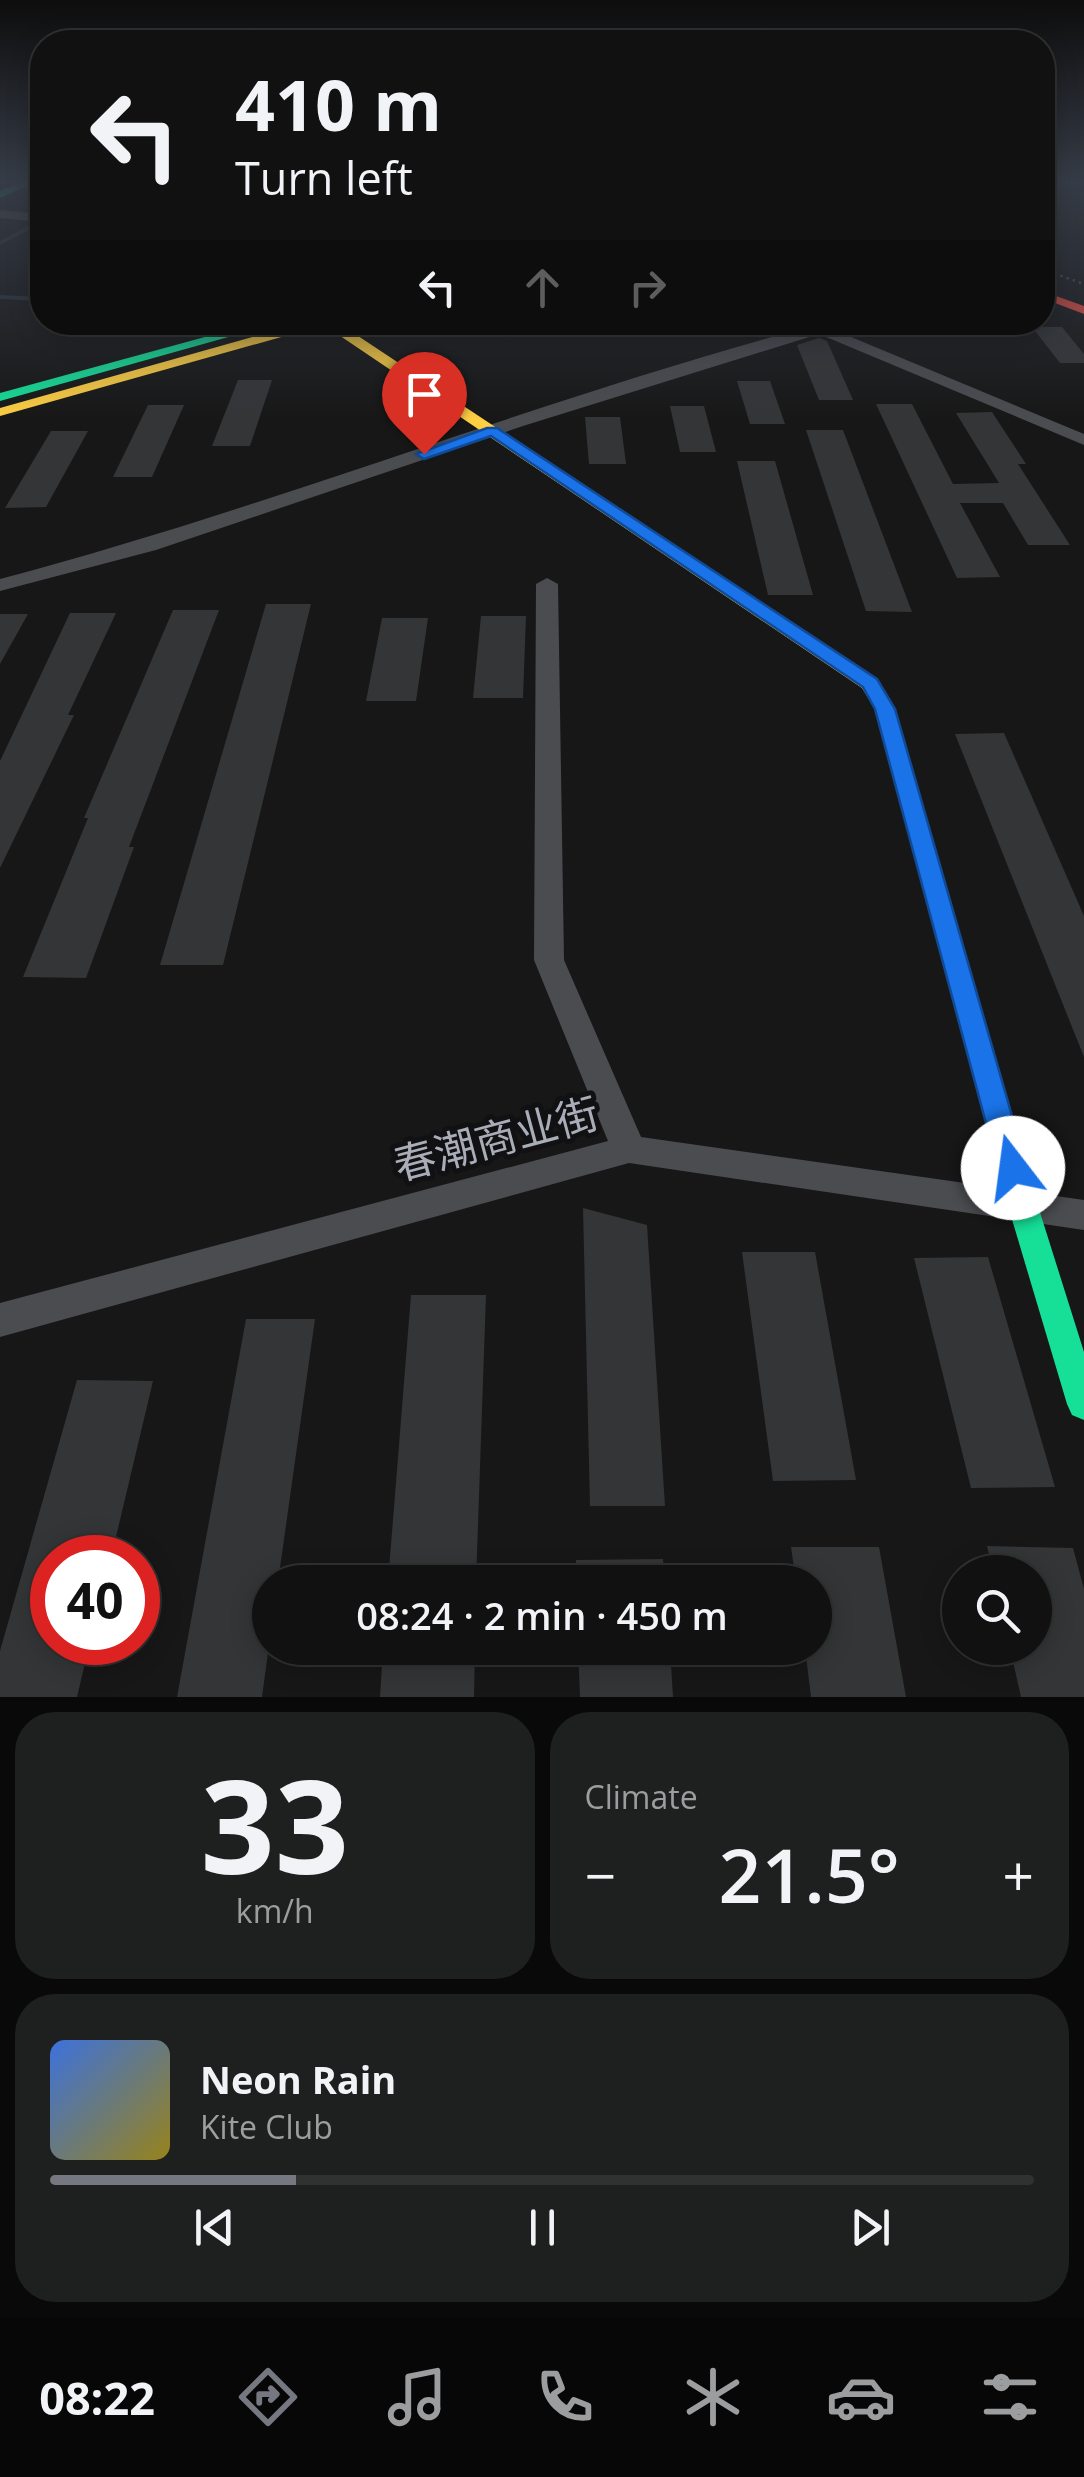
<!DOCTYPE html>
<meta charset="utf-8">
<style>
:root{--surface:#111;--page:#1e1f1f;--text:#f1f3f6;--muted:#9c9d9f;--line:#303131;--accent:#757880}
body{margin:0;font-family:"Open Sans","Noto Sans SC",sans-serif;background:var(--page);color:var(--text);height:100vh;display:flex;flex-direction:column;font-size:38px;white-space:nowrap}
*{box-sizing:border-box;margin:0}
p{font-size:32px;color:var(--muted)}
.icon{flex:none;width:55px;height:55px;fill:none;stroke:currentColor;stroke-width:2;stroke-linecap:round;stroke-linejoin:round}
.map{position:relative;height:1697px;overflow:hidden}
.details{display:flex;flex-direction:column;gap:15px;padding:15px;background:#090909;flex:1}
.details>*{flex:none}
.hud{position:absolute;left:30px;top:30px;width:1025px;height:305px;border-radius:40px;box-shadow:0 5px 25px #0003,0 0 0 2px var(--line);background:#111;color:var(--text);overflow:hidden}
.fabs{position:absolute;left:942px;top:1555px;display:grid;gap:20px}
.fabs a{display:grid;place-items:center;width:110px;height:110px;border-radius:50%;background:var(--surface);box-shadow:0 5px 25px #0003,0 0 0 2px var(--line);font-size:50px}
.speed{position:absolute;left:30px;top:1535px;display:flex;gap:20px;font-size:50px;font-weight:700;text-align:center}
.speed>*{display:grid;place-content:center;width:130px;height:130px;border-radius:50%;background:var(--surface);box-shadow:0 5px 25px #0003,0 0 0 2px var(--line);line-height:1}
.speed .limit{border:15px solid #d22;background:#fff;color:#111}
.pin{position:absolute;display:grid;place-items:center;width:85px;height:85px;color:#fff;margin:-102px -42px;border-radius:50% 50% 50% 0;rotate:-45deg;box-shadow:0 0 10px #0007}
.pin .icon{rotate:45deg}
.me{position:absolute;width:110px;margin:-55px;rotate:345deg;stroke-linejoin:round;filter:drop-shadow(0 0 8px #0008)}
.turn{display:flex;align-items:center;gap:35px;height:210px;padding:0 40px;font-size:45px}
.turn .icon{width:130px;height:130px;stroke-width:2.5}
.turn b{display:block;font-size:70px;line-height:85px}
.lanes{display:flex;align-items:center;height:95px;padding:0 40px;background:#0003;justify-content:center;gap:50px;direction:ltr}
.lanes .off{opacity:.35}
.big{font-size:75px;font-weight:600;line-height:1.1}
.details .card{flex:1;display:flex;flex-direction:column;justify-content:center;gap:15px;min-width:0;padding:0 35px;border-radius:40px;background:var(--page)}
.details .dial{align-items:center;gap:0}
.dial b{font-size:130px;line-height:1}
.song{display:flex;align-items:center;gap:30px}
.cover{width:120px;height:120px;border-radius:15px;background:linear-gradient(135deg,hsl(220 70% 55%),hsl(50 70% 35%))}
.played{height:10px;border-radius:5px;background:linear-gradient(90deg,var(--accent) 25%,var(--line) 25%)}
.keys{display:flex;justify-content:space-around;direction:ltr}
.heat{display:flex;justify-content:space-between;align-items:center;font-size:55px;direction:ltr}
.details .tiles{flex:1;display:grid;gap:15px;grid-template-columns:1fr 1fr}
.card:last-child{grid-column:span 2}
.trip{position:absolute;left:252px;top:1565px;width:580px;height:100px;border-radius:50px;background:var(--surface);box-shadow:0 5px 25px #0003,0 0 0 2px var(--line);font-weight:600;line-height:100px;text-align:center}
.menu{display:flex;height:160px;justify-content:space-around;align-items:center;background:#070707;color:var(--muted)}
.menu .icon{width:70px;height:70px}
.menu .on{color:var(--accent)}
.menu b{font-size:45px;color:var(--text)}
.map>svg:first-child{display:block}
</style>
<div class="map">
<svg width="1084" height="1697" viewBox="0 0 1084 1697">
<rect width="100%" height="100%" fill="#171717"/>
<g fill="none" stroke-linecap="round" stroke-linejoin="round">
<g stroke="#2a3239" stroke-width="4">
<path d="M 0,243 L 42,221"/>
<path d="M 0,297 L 42,299"/>
</g>
</g>
<g fill="#343537">
<path d="M 1032,327 L 1062,327 L 1084,354 L 1084,363 L 1060,363 Z"/>
<path d="M 819,338 L 827,341 L 853,400 L 819,400 L 797,345 Z"/>
<path d="M 238,380 L 272,380 L 250,446 L 212,446 Z"/>
<path d="M 737,381 L 770,381 L 785,424 L 750,424 Z"/>
<path d="M 876,404 L 912,404 L 953,484 L 999,483 L 956,413 L 992,412 L 1026,464 L 1018,464 L 1070,545 L 1028,545 L 1003,503 L 960,503 L 1000,577 L 957,578 Z"/>
<path d="M 148,405 L 184,405 L 152,477 L 113,477 Z"/>
<path d="M 670,406 L 704,406 L 716,452 L 680,452 Z"/>
<path d="M 585,417 L 620,417 L 626,464 L 589,464 Z"/>
<path d="M 806,430 L 843,430 L 912,612 L 866,611 Z"/>
<path d="M 51,431 L 88,431 L 46,507 L 5,508 Z"/>
<path d="M 737,461 L 775,461 L 813,595 L 768,595 Z"/>
<path d="M 266,604 L 311,604 L 223,965 L 160,965 Z"/>
<path d="M 173,610 L 219,610 L 129,847 L 134,847 L 86,978 L 23,977 L 88,818 L 84,818 Z"/>
<path d="M 70,613 L 116,613 L 68,715 L 74,715 L 0,868 L 0,761 Z"/>
<path d="M 0,614 L 28,614 L 0,664 Z"/>
<path d="M 481,616 L 526,616 L 523,698 L 473,698 Z"/>
<path d="M 382,618 L 428,618 L 416,701 L 366,701 Z"/>
<path d="M 1004,733 L 1084,916 L 1084,1057 L 955,734 Z"/>
<path d="M 583,1208 L 647,1225 L 665,1506 L 590,1506 Z"/>
<path d="M 742,1252 L 815,1252 L 856,1480 L 773,1481 Z"/>
<path d="M 988,1257 L 1055,1487 L 971,1488 L 914,1258 Z"/>
<path d="M 411,1295 L 486,1295 L 476,1582 L 388,1582 Z"/>
<path d="M 246,1319 L 315,1319 L 278,1582 L 270,1582 L 270,1638 L 262,1697 L 177,1697 Z"/>
<path d="M 77,1380 L 153,1381 L 111,1558 L 52,1558 L 52,1642 L 90,1642 L 77,1697 L 0,1697 L 0,1651 Z"/>
<path d="M 987,1546 L 1073,1548 L 1084,1589 L 1084,1697 L 1021,1697 L 1010,1648 L 1035,1648 L 1035,1572 L 993,1572 Z"/>
<path d="M 791,1547 L 879,1547 L 906,1697 L 811,1697 L 805,1648 L 815,1648 L 815,1582 L 796,1582 Z"/>
<path d="M 663,1559 L 665,1582 L 576,1582 L 576,1560 Z"/>
<path d="M 383,1648 L 475,1648 L 474,1697 L 380,1697 Z"/>
<path d="M 578,1648 L 670,1648 L 673,1697 L 580,1697 Z"/>
</g>
<g fill="none" stroke-linecap="round" stroke-linejoin="round">
<path stroke="#4d4e52" stroke-width="2.5" stroke-dasharray="2.5 4" stroke-linecap="butt" d="M 1042,269 L 1084,284"/>
<g fill="#4b4c50" fill-rule="evenodd">
<path d="M 0,210 L 42,214 L 42,222 L 0,218 Z"/>
<path d="M 820,324 L 1084,434 L 1084,445 L 819,334 L 523,426 L 156,550 L 0,591 L 0,579 C 277,506 543,397 820,324 Z"/>
<path d="M 547,578 L 558,584 L 564,960 L 641,1137 L 1084,1200 L 1084,1230 L 629,1163 L 0,1337 L 0,1303 L 608,1141 L 534,960 L 536,584 Z"/>
</g>
<g fill="#16e098" fill-rule="evenodd">
<path d="M 19,183 L 33,183 L 0,198 L 0,191 Z"/>
<path d="M 260,322 L 282,322 L 0,401 L 0,393 Z"/>
<path d="M 936,885 L 948,893 L 1038,1206 L 1084,1352 L 1084,1420 L 1072,1415 L 1067,1404 L 1008,1206 L 924,893 Z"/>
</g>
<path fill="#ffcf43" fill-rule="evenodd" d="M 306,322 L 337,322 L 877,680 L 895,709 L 948,893 L 944,899 L 936,901 L 924,893 L 875,709 L 862,688 L 324,325 L 0,416 L 0,408 Z"/>
<path fill="#f24e42" fill-rule="evenodd" d="M 1042,291 L 1084,306 L 1084,314 L 1042,298 Z"/>
</g>
<linearGradient id="sky" x2="0" y2="1"><stop stop-color="#0d0d0d"/><stop offset="0.43" stop-color="#363c47"/><stop offset="1" stop-color="#363c47" stop-opacity="0"/></linearGradient>
<rect width="1084" height="421" fill="url(#sky)"/>
<path fill="#1a73e8" stroke="#114b97" stroke-width="2.5" d="M 487,428 L 497,428 L 877,679 L 895,709 L 1027,1168 L 1023,1176 L 1003,1176 L 998,1168 L 875,709 L 863,687 L 491,436 L 424,459 L 416,454 Z"/>
<g text-anchor="middle" stroke-width="10" stroke-linejoin="round" paint-order="stroke">
<g font-size="42" fill="#a8adb8" stroke="#111113">
<text transform="translate(496 1139) rotate(-15)" y="15">春潮商业街</text>
</g>
</g>
</svg>
<div class="fabs">
<a><svg class="icon" aria-label="search" viewBox="0 0 24 24"><circle cx="10" cy="10" r="6"/><path d="M15 15l6 6"/></svg></a>
</div>
<div class="speed"><div class="limit">40</div></div>
<div class="pin" style="left:424px;top:454px;background:#d93025"><svg class="icon" aria-label="arrive" viewBox="0 0 24 24"><path d="M6 21V4h12l-3 4 3 4H6"/></svg></div>
<svg class="me" style="left:1013px;top:1168px" viewBox="-20 -20 40 40"><circle r="19" fill="#fff"/><path d="M0-13L10 11 0 6-10 11z" fill="#1a73e8"/></svg>
<div class="trip">08:24 · 2 min · 450 m</div>
<div class="hud">
<div class="turn"><svg class="icon" aria-label="left" viewBox="0 0 24 24"><path d="M17 20v-9H6M10 6l-5 5 5 5"/></svg><div><b>410 m</b>Turn left</div></div>
<div class="lanes"><svg class="icon" aria-label="left" viewBox="0 0 24 24"><path d="M17 20v-9H6M10 6l-5 5 5 5"/></svg><svg class="icon off" aria-label="ahead" viewBox="0 0 24 24"><path d="M12 20V5M6 11l6-6 6 6"/></svg><svg class="icon off" aria-label="right" viewBox="0 0 24 24"><path d="M7 20v-9h11M14 6l5 5-5 5"/></svg></div>
</div>
</div>
<section class="details">
<div class="tiles">
<div class="card dial"><b>33</b><p>km/h</p></div>
<div class="card"><p>Climate</p>
<div class="heat"><a>−</a><b class="big">21.5°</b><a>+</a></div>
</div>
<div class="card">
<div class="song"><i class="cover"></i><div><b>Neon Rain</b><p>Kite Club</p></div></div>
<div class="played"></div>
<div class="keys"><svg class="icon" aria-label="previous" viewBox="0 0 24 24"><path d="M18 5L8 12l10 7zM5 5v14"/></svg><svg class="icon" aria-label="pause" viewBox="0 0 24 24"><path d="M8 5v14M16 5v14"/></svg><svg class="icon" aria-label="next" viewBox="0 0 24 24"><path d="M6 5l10 7-10 7zM19 5v14"/></svg></div>
</div>
</div>
</section>
<nav class="menu">
<b>08:22</b>
<svg class="icon on" aria-label="directions" viewBox="0 0 24 24"><path d="M12 3l9 9-9 9-9-9zM9 14v-3h6M13 9l2 2-2 2"/></svg>
<svg class="icon" aria-label="music" viewBox="0 0 24 24"><path d="M9 18V5l10-2v13"/><circle cx="6" cy="18" r="3"/><circle cx="16" cy="16" r="3"/></svg>
<svg class="icon" aria-label="phone" viewBox="0 0 24 24"><path d="M5 4h4l2 5-3 2q2 4 5 5l2-3 5 2v4C11 20 4 13 5 4z"/></svg>
<svg class="icon" aria-label="climate" viewBox="0 0 24 24"><path d="M12 3v18M4 7l16 10M4 17L20 7"/></svg>
<svg class="icon" aria-label="car" viewBox="0 0 24 24"><path d="M5 17H2v-5l4-1 3-4h7l3 4 3 1v5h-3M9 17h6M6 11h13"/><circle cx="7" cy="17" r="2"/><circle cx="17" cy="17" r="2"/></svg>
<svg class="icon" aria-label="filters" viewBox="0 0 24 24"><path d="M4 7h16M4 17h16"/><circle cx="9" cy="7" r="2"/><circle cx="15" cy="17" r="2"/></svg>
</nav>
